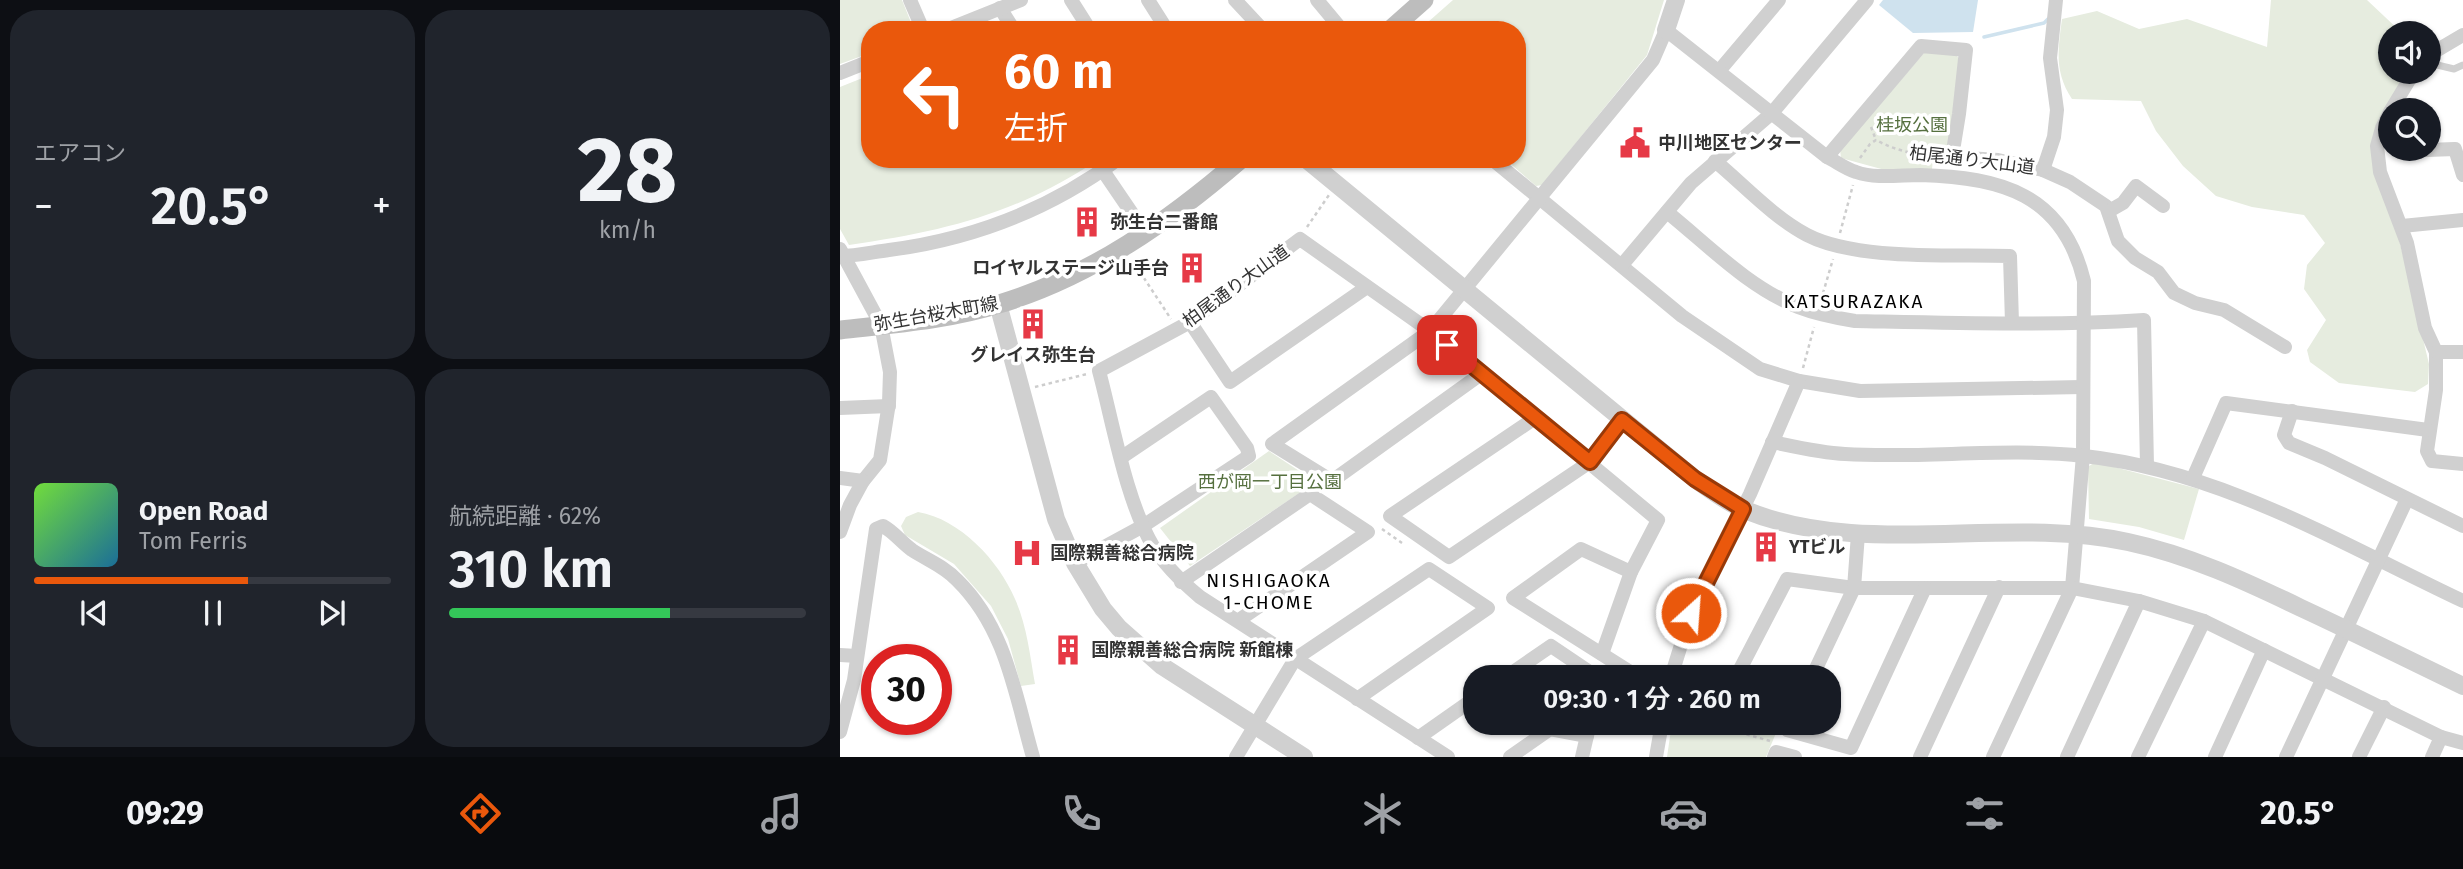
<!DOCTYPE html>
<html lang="ja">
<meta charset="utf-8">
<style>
:root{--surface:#171b24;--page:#20242c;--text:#f1f3f6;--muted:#9ea1a6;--line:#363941;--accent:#ea580c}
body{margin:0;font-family:"Fira Sans","Noto Sans JP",sans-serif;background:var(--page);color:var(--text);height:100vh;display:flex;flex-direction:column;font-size:26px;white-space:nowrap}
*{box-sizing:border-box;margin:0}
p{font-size:23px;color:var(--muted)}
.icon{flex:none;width:38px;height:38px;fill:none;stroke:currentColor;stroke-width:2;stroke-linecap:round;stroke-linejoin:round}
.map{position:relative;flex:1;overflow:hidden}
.details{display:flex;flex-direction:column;gap:10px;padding:10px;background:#0d0f14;width:840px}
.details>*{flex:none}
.hud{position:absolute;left:21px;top:21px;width:665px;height:147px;border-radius:28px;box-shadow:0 2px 5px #0004;background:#ea580c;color:#fff;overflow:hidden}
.fabs{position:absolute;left:1538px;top:21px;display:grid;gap:14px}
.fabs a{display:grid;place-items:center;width:63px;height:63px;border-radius:50%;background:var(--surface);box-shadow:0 2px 5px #0004;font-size:35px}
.speed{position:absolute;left:21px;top:644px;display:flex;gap:14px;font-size:35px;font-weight:700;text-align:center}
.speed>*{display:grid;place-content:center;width:91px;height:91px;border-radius:50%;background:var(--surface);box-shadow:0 2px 5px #0004;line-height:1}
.speed .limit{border:10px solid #d22;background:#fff;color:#111}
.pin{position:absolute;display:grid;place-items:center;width:60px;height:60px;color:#fff;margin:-30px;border-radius:14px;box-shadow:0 4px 10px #0006}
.me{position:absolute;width:77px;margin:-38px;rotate:26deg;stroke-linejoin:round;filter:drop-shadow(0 0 5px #0008)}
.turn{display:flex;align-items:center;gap:24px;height:147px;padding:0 28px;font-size:32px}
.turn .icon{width:91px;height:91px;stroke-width:2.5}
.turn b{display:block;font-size:49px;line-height:60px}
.big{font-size:52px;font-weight:600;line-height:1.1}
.details .card{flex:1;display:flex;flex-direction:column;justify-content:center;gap:10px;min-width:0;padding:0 24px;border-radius:28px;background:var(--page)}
.details .dial{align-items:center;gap:0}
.dial b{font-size:91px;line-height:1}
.song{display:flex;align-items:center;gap:21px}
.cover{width:84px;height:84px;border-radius:10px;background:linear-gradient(135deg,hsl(100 70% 55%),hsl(200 70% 35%))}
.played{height:7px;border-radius:4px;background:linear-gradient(90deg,var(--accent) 60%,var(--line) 60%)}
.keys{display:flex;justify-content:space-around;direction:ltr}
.heat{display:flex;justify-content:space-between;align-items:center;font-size:38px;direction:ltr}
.charge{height:10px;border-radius:5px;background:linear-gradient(90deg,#34c759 62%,var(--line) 0)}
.details .tiles{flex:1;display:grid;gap:10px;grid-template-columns:repeat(2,1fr)}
.trip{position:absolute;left:623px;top:665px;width:378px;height:70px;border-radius:28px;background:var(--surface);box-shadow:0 2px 5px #0004;font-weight:600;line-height:70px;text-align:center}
.menu{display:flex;height:112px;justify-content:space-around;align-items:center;background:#090b0e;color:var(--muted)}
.menu .icon{width:49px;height:49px}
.menu .selected{color:var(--accent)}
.menu b{font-size:32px;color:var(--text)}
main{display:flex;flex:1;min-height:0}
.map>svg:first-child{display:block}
</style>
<main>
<section class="details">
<div class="tiles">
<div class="card"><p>エアコン</p>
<div class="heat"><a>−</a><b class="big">20.5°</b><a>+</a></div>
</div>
<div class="card dial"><b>28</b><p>km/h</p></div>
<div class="card">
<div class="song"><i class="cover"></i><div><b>Open Road</b><p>Tom Ferris</p></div></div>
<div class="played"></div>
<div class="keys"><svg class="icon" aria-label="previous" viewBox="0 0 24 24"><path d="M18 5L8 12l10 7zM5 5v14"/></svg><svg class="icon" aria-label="pause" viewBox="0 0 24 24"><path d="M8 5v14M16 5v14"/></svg><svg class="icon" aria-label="next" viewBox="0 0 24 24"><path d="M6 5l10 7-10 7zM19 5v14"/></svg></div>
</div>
<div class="card"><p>航続距離 · 62%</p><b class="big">310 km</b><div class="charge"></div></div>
</div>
</section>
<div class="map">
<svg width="1623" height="757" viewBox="0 0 1623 757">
<rect width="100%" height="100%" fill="#fff"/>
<g fill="#e6ecdf">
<path d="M 0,0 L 62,0 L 74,30 L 30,30 L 30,53 L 0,64 Z"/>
<path d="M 613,0 L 824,0 L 807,55 L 702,185 L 696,186 L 665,159 L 677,159 L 677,30 L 579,30 Z"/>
<path d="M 1431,0 L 1527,0 L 1562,33 L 1550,33 L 1550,72 L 1569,72 L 1535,139 L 1589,364 L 1588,384 L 1575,392 L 1499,383 L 1470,362 L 1467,350 L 1486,320 L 1464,289 L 1467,265 L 1485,243 L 1464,215 L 1412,207 L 1376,196 L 1343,166 L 1316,131 L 1301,101 L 1232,99 C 1214,72 1218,49 1222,19 L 1257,11 L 1299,29 L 1347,19 L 1427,47 Z"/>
<path d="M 1085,52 L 1116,54 L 1119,59 L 1114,116 L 1105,160 L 1093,160 L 1092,169 L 1045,170 L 1001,158 L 1000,150 Z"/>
<path d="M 30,75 L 30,159 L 242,159 L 247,167 C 169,216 99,232 9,245 L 0,229 L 0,87 Z"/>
<path d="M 429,451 L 476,482 L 350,566 L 320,528 Z"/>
<path d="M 1255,462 L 1359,489 L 1344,540 L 1299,527 L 1249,519 L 1248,467 Z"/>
<path d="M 78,512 C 120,519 159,561 175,599 C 187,626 190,656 195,684 L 181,686 L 168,639 L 151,606 L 114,564 L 65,535 L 61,526 L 66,517 Z"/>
<path d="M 832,723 L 894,723 L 936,733 L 926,757 L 827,757 Z"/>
</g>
<path fill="#cfe2ee" d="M 1043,0 L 1138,0 L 1133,32 L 1073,33 L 1039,5 Z"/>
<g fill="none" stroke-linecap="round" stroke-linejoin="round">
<path stroke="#cfe2ee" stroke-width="3.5" d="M 1144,37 L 1204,23 L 1208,19"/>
<g stroke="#cdcdcd" stroke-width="2.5" stroke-dasharray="3.5 3.5" stroke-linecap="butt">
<path d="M 1031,127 L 1036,140"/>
<path d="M 1020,158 L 1030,144 L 1036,140 C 1056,151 1077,155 1099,156"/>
<path d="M 415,165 L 423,159"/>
<path d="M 467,227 L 489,195"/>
<path d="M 1000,233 L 1013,185"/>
<path d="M 280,268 L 286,275 L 297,275 L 303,270 L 303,265 L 300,257"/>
<path d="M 300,272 L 331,319"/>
<path d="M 981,300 L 993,259"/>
<path d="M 963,368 L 974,327"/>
<path d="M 195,387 L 247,374"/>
<path d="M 542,529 L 562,543"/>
<path d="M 866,723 L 930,741"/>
</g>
<path stroke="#d0d0d0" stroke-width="7" d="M 1589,63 L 1614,69 L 1623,65"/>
<g stroke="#d0d0d0" stroke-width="14">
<path d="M 70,0 L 83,30"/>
<path d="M 231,0 L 250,30"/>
<path d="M 308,0 L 327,30"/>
<path d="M 395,0 L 423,30"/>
<path d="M 477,0 L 502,30"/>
<path d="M 160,8 L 174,30"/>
<path d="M 106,30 L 181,0"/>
<path d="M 1589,55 L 1623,35"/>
<path d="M 879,71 L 939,0"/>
<path d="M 0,73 L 30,61"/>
<path d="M 1551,110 L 1574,72"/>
<path d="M 1550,112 L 1542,128 L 1537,146 L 1540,172 L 1567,243 L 1585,328 L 1596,352 L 1596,390 L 1587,451 L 1592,461 L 1623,464"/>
<path d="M 1587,150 L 1615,149 L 1623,175"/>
<path d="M 987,157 L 1081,46 L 1126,50 L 1119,114 L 1112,157 L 1158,160 L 1203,170 L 1230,182 L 1266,206 L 1278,241 L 1295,258 L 1318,272 L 1334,293 L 1355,303 L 1384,310 L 1445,347"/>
<path d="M 255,159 L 306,234"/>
<path d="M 652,159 L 842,316 L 920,369 L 959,381 L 1020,391 L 1242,387"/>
<path d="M 875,161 C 904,185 933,217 967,235 C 1017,261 1113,254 1170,256 L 1172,323"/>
<path d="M 1203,170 L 1214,137 L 1217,110 L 1210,58 L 1216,0"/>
<path d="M 1269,211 L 1283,203 L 1296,186 L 1323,206"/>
<path d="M 827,212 C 868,245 908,287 958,307 C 976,314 996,318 1015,321 C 1111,323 1208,326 1304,320 L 1307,466"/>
<path d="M 1562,226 L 1623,220"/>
<path d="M 0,249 L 41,325 L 50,372 L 49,403 L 40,460 L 23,481 L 10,505 L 0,532"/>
<path d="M 0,256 C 16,256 33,252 49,250 C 134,239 209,210 278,159"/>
<path d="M 782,265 L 851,183 L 932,113 L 1027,0"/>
<path d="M 350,322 L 390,382 L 527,287"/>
<path d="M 1596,352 L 1623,352"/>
<path d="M 641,374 L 492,481 L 432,444 L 590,331 L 813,60 L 826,30 L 987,157 C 997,162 1006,169 1016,172 C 1036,179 1060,175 1080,175 C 1161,177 1223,194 1244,281 L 1243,455 L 1232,588 L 1153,757"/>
<path d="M 0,408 L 49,406"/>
<path d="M 1452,411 L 1444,435 L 1449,443 L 1485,458 L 1623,526"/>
<path d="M 695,418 L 550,516 L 609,557 L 750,462 L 782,420"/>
<path d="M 932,442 C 956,447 981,453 1005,454 C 1084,459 1165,447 1244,456 C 1381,471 1500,543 1623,601"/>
<path d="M 0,478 L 23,481"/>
<path d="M 1353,478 L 1386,403 L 1588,430"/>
<path d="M 235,563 L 303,526 L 409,456 L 407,448 L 371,397 L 282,457"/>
<path d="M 791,572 L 741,549 L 673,598 L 798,677"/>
<path d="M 341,582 L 470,494 L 528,532 L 399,620"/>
<path d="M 0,655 L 17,656"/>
<path d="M 666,677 L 711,646 L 757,677"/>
<path d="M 831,677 L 851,613 L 910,494 L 959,381"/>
<path d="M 896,677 L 947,579 L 1014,588 L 1232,588 L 1299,601 L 1364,621 L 1601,737 L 1623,743"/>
<path d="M 972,677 L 1014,588 L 1018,534"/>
<path d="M 951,723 L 947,730 L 1011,748 L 1085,588"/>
<path d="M 0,732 L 14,680 L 36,529 L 43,526 C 54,532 61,542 72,550 C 87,560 104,566 117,580 C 166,628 175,694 193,757"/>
<path d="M 578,738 L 635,698"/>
<path d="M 396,757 L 455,659 L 589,569 L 648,608 L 517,699"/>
<path d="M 608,757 L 360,597 C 342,582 325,566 313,546 C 286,501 273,423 259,371 L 350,322 L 460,239 L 590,331 L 818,520 L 791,572 L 762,654"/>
<path d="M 670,757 L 710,729 L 747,736"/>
<path d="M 742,757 L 750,723"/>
<path d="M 816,757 L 822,723"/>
<path d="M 934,757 L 936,752 L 955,757"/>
<path d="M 1080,757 L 1159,587"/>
<path d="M 1227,757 L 1299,601"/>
<path d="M 1298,757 L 1364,621"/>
<path d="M 1375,757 L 1424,650"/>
<path d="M 1446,757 L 1567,499"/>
<path d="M 1519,757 L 1544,707"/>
<path d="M 1592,757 L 1601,737"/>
</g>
<g stroke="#d0d0d0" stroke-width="18">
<path d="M 826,30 L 836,0"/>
<path d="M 466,159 L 855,479 C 871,490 887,503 905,510 C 1025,559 1163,515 1288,542 C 1349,555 1405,581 1461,608 C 1515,633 1569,660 1623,686"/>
<path d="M 158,304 L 216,519 L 235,563 L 263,609 L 279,628 L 322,666 L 464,757"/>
</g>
<g stroke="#bdbdbd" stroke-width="19">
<path d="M 550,30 L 584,0"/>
<path d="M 0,330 C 53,324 108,320 159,304 C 252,276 329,221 401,159"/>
</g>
</g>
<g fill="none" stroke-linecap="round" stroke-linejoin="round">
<g stroke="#983908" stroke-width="18">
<path id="route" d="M 607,345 L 750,462 L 782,420 L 855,479 L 903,509 L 851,613"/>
</g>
<use href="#route" stroke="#ea580c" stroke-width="12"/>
</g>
<defs>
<g id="civic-bare" transform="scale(2.415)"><path d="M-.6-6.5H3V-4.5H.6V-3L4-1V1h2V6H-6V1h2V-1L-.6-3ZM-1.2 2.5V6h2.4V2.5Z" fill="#e63946" stroke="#fff" stroke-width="2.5" paint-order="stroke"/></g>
<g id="building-bare" transform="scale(2.415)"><path d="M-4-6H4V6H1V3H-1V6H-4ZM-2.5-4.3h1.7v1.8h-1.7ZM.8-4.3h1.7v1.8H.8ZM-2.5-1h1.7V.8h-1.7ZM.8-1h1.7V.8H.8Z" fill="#e63946" stroke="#fff" stroke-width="2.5" paint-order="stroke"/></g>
<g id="hospital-bare" transform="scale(2.415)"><path d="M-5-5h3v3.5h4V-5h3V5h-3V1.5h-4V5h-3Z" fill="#e63946" stroke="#fff" stroke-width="2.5" paint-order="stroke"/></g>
</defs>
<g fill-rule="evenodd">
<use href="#civic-bare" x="795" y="143"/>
<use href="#building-bare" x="247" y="222"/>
<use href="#building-bare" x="352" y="268"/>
<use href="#building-bare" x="193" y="324"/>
<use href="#building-bare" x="926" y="547"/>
<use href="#hospital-bare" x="187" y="553"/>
<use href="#building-bare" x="228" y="650"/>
</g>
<g text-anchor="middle" stroke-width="7" stroke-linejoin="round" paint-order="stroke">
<g font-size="18" fill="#56703f" stroke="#fff">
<text x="1072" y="131">桂坂公園</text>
<text x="430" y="488">西が岡一丁目公園</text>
</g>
<g font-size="18" font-weight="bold" fill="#333" stroke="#fff" text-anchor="start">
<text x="818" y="149">中川地区センター</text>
<text x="270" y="228">弥生台二番館</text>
<text x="329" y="274" text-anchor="end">ロイヤルステージ山手台</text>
<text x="193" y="361" text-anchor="middle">グレイス弥生台</text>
<text x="949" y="553">YTビル</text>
<text x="210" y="559">国際親善総合病院</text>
<text x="251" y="656">国際親善総合病院 新館棟</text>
</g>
<g font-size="18" fill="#333" stroke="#fff">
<text transform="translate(1132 160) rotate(7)" y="6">柏尾通り大山道</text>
<text transform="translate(396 286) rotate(-36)" y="6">柏尾通り大山道</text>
<text transform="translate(96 314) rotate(-10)" y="6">弥生台桜木町線</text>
</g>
<g font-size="19" letter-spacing="2" fill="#000" stroke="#fff">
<text x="1014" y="308">KATSURAZAKA</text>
<text x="429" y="587">NISHIGAOKA<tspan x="429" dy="22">1-CHOME</tspan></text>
</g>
</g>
</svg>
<div class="fabs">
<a><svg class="icon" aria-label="sound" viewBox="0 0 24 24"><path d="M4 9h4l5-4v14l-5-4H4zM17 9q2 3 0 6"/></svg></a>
<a><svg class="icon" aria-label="search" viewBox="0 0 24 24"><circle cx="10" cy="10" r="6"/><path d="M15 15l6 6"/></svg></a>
</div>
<div class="speed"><div class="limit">30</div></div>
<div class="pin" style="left:607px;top:345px;background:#d93025"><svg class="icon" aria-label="arrive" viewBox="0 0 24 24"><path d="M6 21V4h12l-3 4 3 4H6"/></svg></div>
<svg class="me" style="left:851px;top:613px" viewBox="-20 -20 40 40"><circle r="17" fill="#ea580c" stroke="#fff" stroke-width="3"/><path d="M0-11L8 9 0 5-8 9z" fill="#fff"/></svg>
<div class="trip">09:30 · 1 分 · 260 m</div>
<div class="hud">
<div class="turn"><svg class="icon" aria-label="left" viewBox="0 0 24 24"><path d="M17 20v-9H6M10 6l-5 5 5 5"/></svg><div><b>60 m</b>左折</div></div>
</div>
</div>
</main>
<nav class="menu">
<b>09:29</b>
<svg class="icon selected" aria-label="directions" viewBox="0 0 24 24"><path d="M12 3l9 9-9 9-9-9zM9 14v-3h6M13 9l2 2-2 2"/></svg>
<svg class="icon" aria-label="music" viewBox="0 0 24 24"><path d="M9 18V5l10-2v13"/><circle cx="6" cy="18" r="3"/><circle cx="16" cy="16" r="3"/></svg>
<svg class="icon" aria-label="phone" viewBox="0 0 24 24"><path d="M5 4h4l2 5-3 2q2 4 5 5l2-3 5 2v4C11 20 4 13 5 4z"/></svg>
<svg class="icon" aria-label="climate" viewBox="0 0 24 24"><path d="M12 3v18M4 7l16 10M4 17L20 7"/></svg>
<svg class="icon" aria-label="car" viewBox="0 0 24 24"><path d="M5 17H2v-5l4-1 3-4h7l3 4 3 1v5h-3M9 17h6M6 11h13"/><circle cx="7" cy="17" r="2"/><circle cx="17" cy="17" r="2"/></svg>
<svg class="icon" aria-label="filters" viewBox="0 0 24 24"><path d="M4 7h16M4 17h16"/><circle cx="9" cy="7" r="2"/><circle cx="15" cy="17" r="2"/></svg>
<b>20.5°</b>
</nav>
